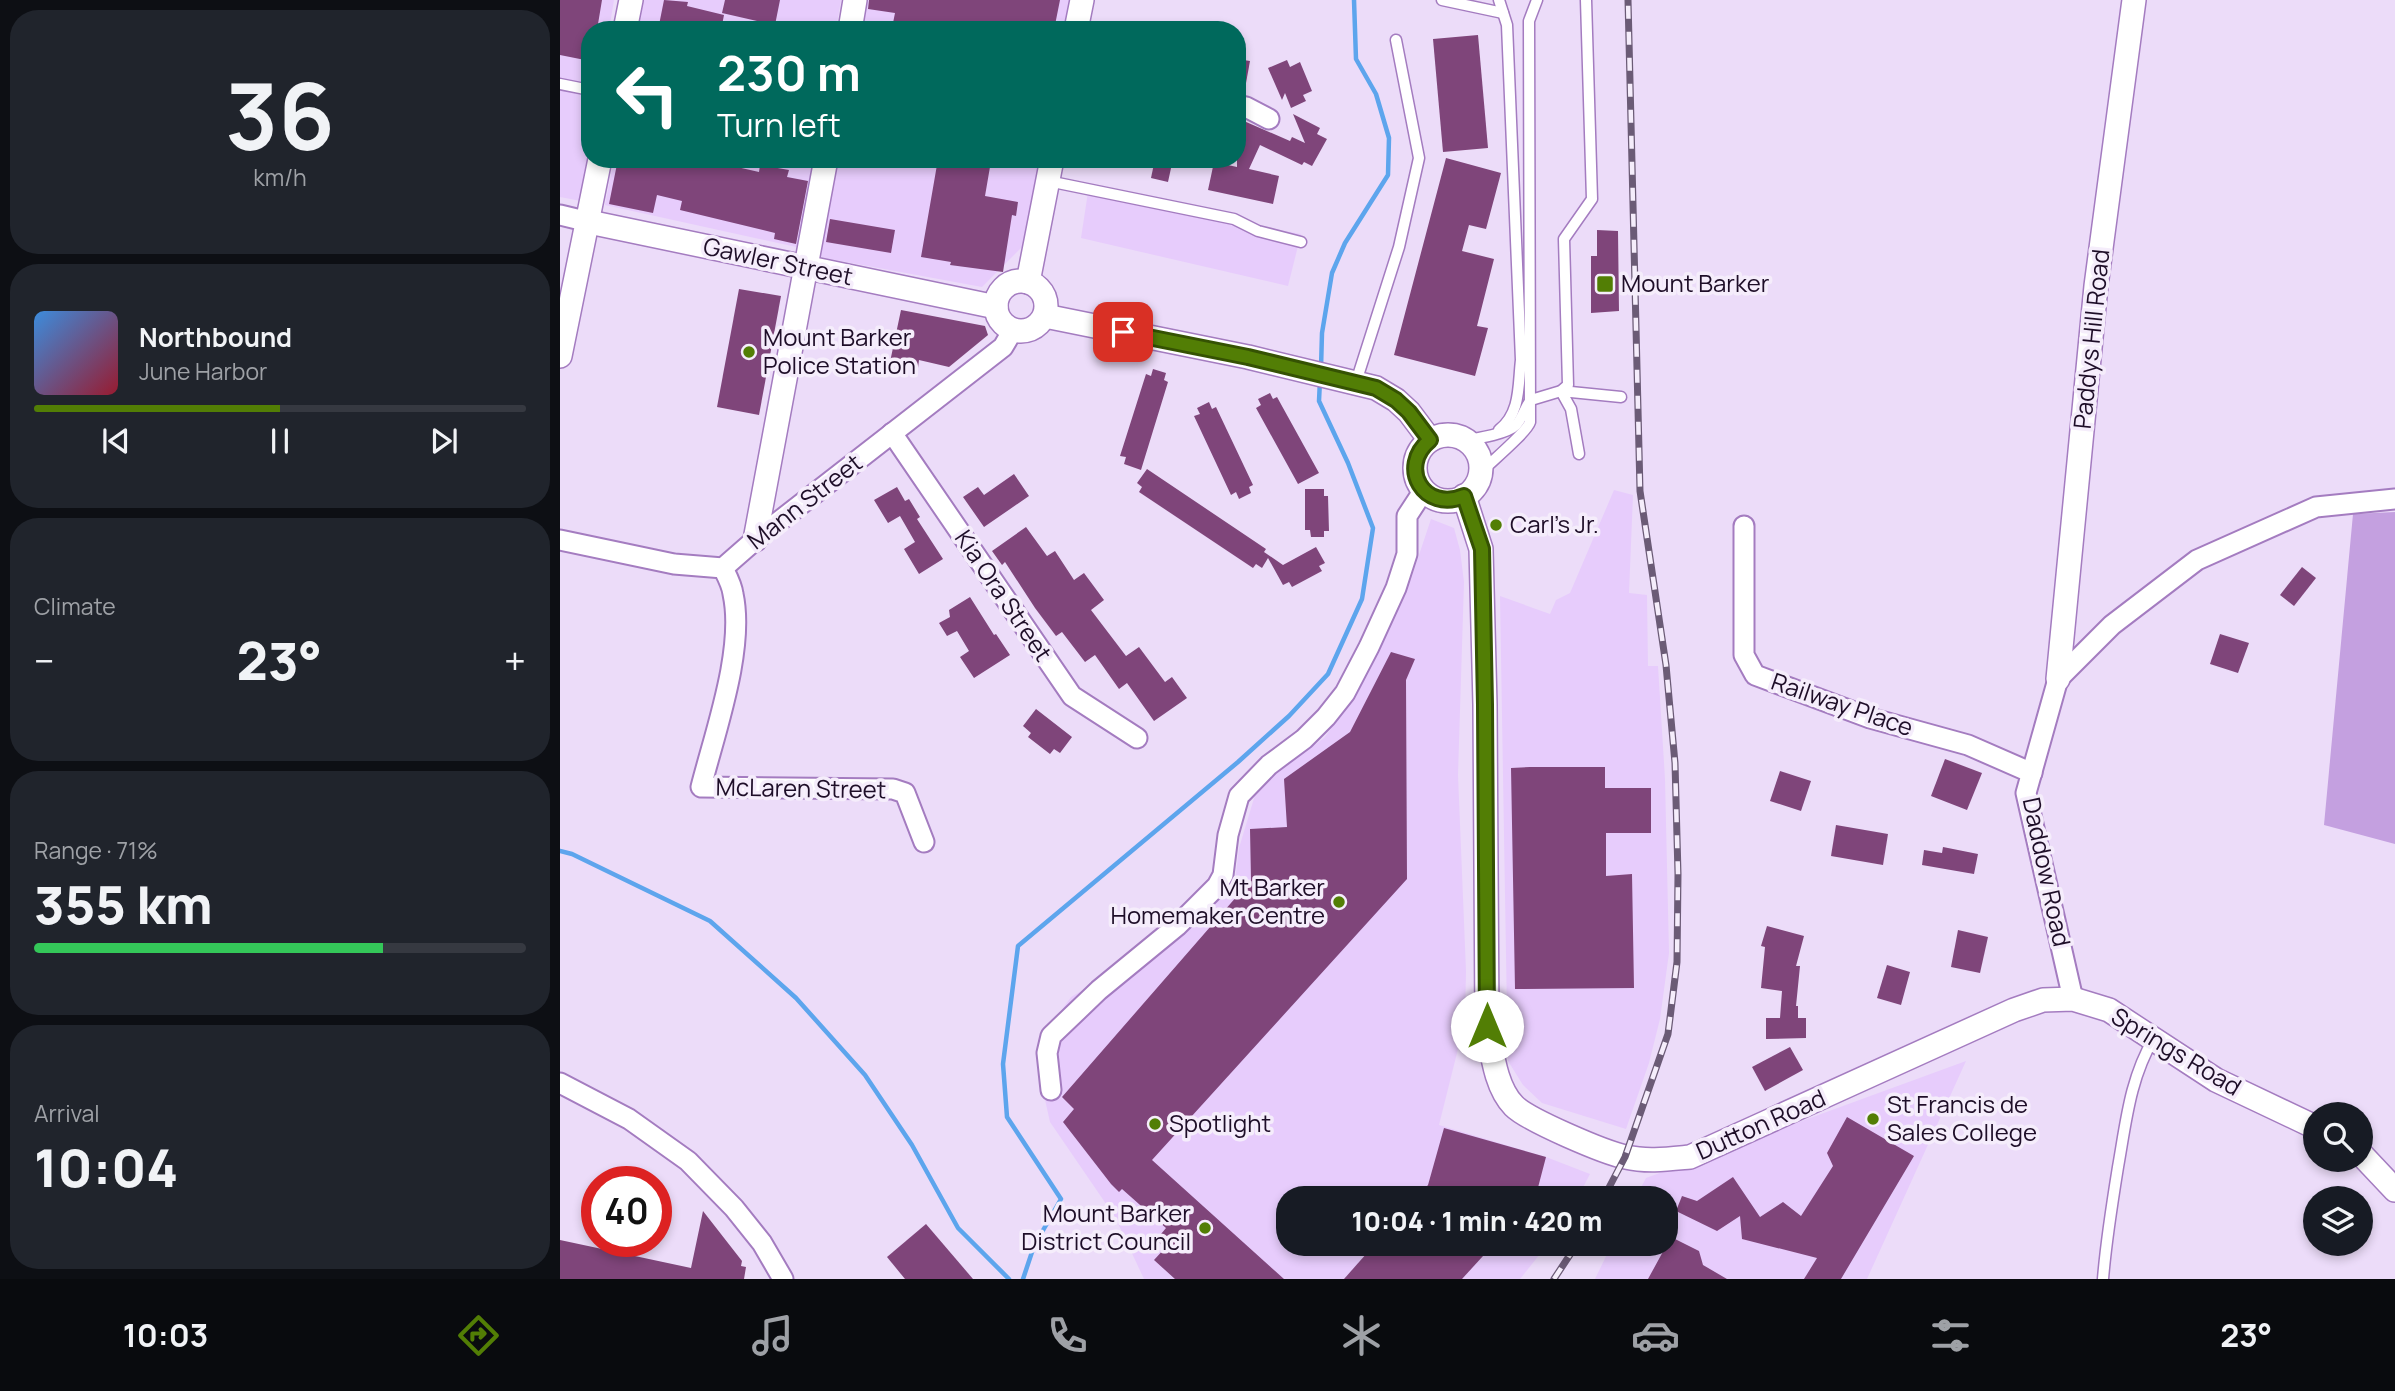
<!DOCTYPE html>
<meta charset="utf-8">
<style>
:root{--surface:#171b24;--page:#20242c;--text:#f1f3f6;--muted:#9ea1a6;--line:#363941;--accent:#527e05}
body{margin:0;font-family:Manrope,sans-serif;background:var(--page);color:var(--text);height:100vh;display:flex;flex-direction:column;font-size:26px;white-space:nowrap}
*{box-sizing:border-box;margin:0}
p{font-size:23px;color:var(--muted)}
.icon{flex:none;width:38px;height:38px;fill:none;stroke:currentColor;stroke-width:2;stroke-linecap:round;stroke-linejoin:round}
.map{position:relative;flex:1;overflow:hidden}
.drawer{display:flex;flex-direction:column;gap:10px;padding:10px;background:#0d0f14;width:560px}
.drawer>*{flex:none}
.top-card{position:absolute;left:21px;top:21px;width:665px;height:147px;border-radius:28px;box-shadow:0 4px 10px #0003;background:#00695c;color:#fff;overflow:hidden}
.controls{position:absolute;left:1743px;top:1102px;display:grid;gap:14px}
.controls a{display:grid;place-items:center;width:70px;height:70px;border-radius:50%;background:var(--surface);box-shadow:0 4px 10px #0003;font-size:35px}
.speed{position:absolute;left:21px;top:1166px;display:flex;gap:14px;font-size:35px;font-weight:700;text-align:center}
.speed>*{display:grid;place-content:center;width:91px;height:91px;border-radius:50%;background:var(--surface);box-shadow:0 4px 10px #0003;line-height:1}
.speed .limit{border:10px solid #d22;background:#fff;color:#111}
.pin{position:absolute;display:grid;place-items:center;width:60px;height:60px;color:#fff;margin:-30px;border-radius:14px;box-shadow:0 4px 10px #0006}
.me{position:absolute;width:77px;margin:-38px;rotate:0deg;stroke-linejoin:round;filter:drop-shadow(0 0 5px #0008)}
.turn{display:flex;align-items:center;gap:24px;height:147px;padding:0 21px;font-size:32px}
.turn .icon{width:91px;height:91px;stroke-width:2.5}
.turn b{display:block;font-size:49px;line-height:60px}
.big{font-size:52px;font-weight:800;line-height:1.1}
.drawer .tile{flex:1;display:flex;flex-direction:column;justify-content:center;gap:10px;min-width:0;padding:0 24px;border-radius:28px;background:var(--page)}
.drawer .dial{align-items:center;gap:0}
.dial b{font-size:91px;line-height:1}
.song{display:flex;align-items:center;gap:21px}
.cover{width:84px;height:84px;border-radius:10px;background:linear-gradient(135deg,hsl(210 70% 55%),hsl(350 70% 35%))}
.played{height:7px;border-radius:4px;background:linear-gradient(90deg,var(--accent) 50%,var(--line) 50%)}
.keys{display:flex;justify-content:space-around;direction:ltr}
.heat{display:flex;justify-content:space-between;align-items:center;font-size:38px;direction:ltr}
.charge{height:10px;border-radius:5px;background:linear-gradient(90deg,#34c759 71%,var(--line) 0)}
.trip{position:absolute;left:716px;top:1186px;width:402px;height:70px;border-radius:28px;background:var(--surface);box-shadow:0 4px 10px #0003;font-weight:800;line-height:70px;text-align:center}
.tab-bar{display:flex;height:112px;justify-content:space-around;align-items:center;background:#090b0e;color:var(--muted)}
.tab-bar .icon{width:49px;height:49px}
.tab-bar .on{color:var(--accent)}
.tab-bar b{font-size:32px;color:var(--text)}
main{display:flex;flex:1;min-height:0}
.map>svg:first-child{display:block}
</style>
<main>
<section class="drawer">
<div class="tile dial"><b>36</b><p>km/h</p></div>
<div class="tile">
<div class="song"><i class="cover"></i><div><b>Northbound</b><p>June Harbor</p></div></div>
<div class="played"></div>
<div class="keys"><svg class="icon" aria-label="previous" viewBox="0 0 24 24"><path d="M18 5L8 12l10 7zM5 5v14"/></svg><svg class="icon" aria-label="pause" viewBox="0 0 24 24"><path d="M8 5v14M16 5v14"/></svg><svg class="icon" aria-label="next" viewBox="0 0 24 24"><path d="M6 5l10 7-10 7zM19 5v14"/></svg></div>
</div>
<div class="tile"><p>Climate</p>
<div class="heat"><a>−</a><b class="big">23°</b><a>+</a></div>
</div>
<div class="tile"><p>Range · 71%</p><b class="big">355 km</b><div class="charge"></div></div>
<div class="tile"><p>Arrival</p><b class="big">10:04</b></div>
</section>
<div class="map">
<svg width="1835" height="1279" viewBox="0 0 1835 1279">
<rect width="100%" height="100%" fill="#ecdcf9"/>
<g fill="#e7ccfc">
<path d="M 0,0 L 54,0 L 49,30 L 30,30 L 30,147 L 21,201 L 0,197 Z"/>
<path d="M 83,0 L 281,0 L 276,30 L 78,30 Z"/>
<path d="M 297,0 L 510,0 L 505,30 L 293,30 Z"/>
<path d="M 54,159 L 256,159 L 241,248 L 45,205 Z"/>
<path d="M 273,159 L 481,159 L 466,243 L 422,287 L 259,257 Z"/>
<path d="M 528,192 L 741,234 L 728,286 L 521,238 Z"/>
<path d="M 1054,490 L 1073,495 L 1069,593 L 1087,595 L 1088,666 L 1098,666 L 1105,779 L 1109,953 L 1100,1019 L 1089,1063 L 1066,1129 L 982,1103 L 963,1085 L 948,1061 L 947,1013 L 940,596 L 990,614 L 996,600 L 1010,593 Z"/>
<path d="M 871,519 L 894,528 L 900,550 L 904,582 L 898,775 L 906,971 L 905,1021 L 879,1125 L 986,1157 L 1030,1174 L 1017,1199 L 728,1199 L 728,1244 L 988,1244 L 960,1279 L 584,1279 L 555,1217 L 490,1122 L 482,1086 L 483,1036 L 511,997 L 616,936 L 634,922 L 675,881 L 679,848 L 695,795 L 701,785 L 764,738 L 793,700 L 851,579 Z"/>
<path d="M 1406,1061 L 1307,1279 L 1035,1279 L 1052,1244 L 1106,1244 L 1106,1199 L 1075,1199 L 1086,1178 Z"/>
</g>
<path fill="#c4a0e0" d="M 1835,512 L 1835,844 L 1764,825 L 1793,514 Z"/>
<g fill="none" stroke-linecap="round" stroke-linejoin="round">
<g stroke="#5da5ed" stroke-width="4.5">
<path d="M 761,368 L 762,333 L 772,273 L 785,243 L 828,175 L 829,138 L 816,94 L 796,59 L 794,0"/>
<path d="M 0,851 L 12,854 L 150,921 L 236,998 L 305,1075 L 352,1145 L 398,1228 L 449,1279"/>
<path d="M 463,1279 L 474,1246 L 501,1199 L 447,1117 L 443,1064 L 458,946 L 678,762 L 729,716 L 768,674 L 802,599 L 813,528 L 788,463 L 759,401 L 760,380"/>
</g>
</g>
<g fill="#7f457a">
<path d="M 0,0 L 42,0 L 37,30 L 30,30 L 30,61 L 0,55 Z"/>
<path d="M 104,0 L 128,2 L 127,6 L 164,15 L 161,30 L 98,30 Z"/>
<path d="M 165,0 L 220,0 L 214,30 L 195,30 L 197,21 L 162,13 Z"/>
<path d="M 309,0 L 500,0 L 494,30 L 370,30 L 333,23 L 335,13 L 308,9 Z"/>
<path d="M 918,35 L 928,148 L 883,152 L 873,39 Z"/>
<path d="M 677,59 L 690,61 L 684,94 L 677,93 Z"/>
<path d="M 727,60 L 730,67 L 740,62 L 752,91 L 743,95 L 746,101 L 731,108 L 725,93 L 722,100 L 708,68 Z"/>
<path d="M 733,114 L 760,128 L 757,134 L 767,139 L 752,166 L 744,162 L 742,165 L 700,145 L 689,169 L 719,176 L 713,204 L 648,190 L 654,162 L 677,167 L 677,118 L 730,141 L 732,137 L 745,143 Z"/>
<path d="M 886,158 L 941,173 L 926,229 L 909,225 L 902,251 L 934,259 L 917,326 L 928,328 L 915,376 L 834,355 Z"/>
<path d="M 58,159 L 119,159 L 130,162 L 131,159 L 156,159 L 155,162 L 199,172 L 200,165 L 229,170 L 227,177 L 248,181 L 236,244 L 214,239 L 215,233 L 120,210 L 122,201 L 97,195 L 93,213 L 49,204 Z"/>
<path d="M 378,159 L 431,161 L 425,196 L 458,202 L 456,216 L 452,215 L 443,272 L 390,265 L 391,262 L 361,257 Z"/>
<path d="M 595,159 L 613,159 L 608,182 L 591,178 Z"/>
<path d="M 270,219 L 335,230 L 331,253 L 266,242 Z"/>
<path d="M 1037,230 L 1058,231 L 1059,311 L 1031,313 L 1031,256 L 1037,256 Z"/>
<path d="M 179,289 L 221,296 L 199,415 L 157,407 Z"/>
<path d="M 341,310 L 425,326 L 428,335 L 389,367 L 359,360 L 358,368 L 330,362 Z"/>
<path d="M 593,369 L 606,373 L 604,380 L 608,382 L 581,470 L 564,464 L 566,457 L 560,456 L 586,374 L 591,376 Z"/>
<path d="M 710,393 L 713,399 L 717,397 L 759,473 L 738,484 L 696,408 L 701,405 L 698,399 Z"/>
<path d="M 649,402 L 652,409 L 656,407 L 693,485 L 689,487 L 691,493 L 679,499 L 676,492 L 671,495 L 634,416 L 640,414 L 637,408 Z"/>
<path d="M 587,469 L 706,549 L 704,552 L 723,565 L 756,547 L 765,563 L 759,566 L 762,571 L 732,587 L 729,582 L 723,585 L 708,558 L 702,568 L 696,564 L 693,568 L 579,492 L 582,487 L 577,483 Z"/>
<path d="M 454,474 L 469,496 L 424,527 L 403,497 L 418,487 L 424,495 Z"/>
<path d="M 337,487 L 345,501 L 349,499 L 360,517 L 357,519 L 383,559 L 359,574 L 344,549 L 355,542 L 340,516 L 328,523 L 314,500 Z"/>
<path d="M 745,489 L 764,489 L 764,496 L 768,496 L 769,531 L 764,531 L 764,537 L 751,537 L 750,530 L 745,530 Z"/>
<path d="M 466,527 L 487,556 L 495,551 L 514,580 L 524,573 L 544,600 L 531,610 L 566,656 L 579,647 L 605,682 L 612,677 L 627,698 L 594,721 L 567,683 L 559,689 L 535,655 L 525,662 L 502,632 L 496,636 L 475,608 L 445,562 L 442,565 L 432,551 Z"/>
<path d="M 1742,567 L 1756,578 L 1734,606 L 1720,595 Z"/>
<path d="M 410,597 L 434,635 L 436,634 L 450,655 L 414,678 L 400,657 L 409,651 L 397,631 L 387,636 L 379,623 L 390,617 L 389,610 Z"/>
<path d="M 1660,634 L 1689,643 L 1678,673 L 1650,664 Z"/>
<path d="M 831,652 L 855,659 L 846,680 L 847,879 L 592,1160 L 724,1279 L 615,1279 L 594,1260 L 605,1248 L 596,1240 L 606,1228 L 562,1189 L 559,1192 L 551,1184 L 503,1122 L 514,1109 L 502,1097 L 691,880 L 690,829 L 727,827 L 724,779 L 790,732 Z"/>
<path d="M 476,709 L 512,737 L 500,753 L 494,749 L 490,754 L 468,737 L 471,733 L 463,726 Z"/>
<path d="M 1385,759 L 1422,773 L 1407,810 L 1371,796 Z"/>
<path d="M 970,767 L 1045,767 L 1045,788 L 1091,788 L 1091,833 L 1046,833 L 1046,876 L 1072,874 L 1074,988 L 955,989 L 951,768 Z"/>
<path d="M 1220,771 L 1251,781 L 1241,811 L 1210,801 Z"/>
<path d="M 1276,825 L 1328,834 L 1323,865 L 1271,856 Z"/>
<path d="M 1383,847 L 1418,854 L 1414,874 L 1362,865 L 1364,850 L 1382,853 Z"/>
<path d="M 1207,926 L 1244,936 L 1236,966 L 1240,966 L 1236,1006 L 1238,1006 L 1238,1018 L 1246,1018 L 1246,1038 L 1206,1039 L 1206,1018 L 1220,1018 L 1222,991 L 1201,988 L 1205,947 L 1201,946 Z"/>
<path d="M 1398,930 L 1428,937 L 1420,973 L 1391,967 Z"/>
<path d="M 1327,965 L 1350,972 L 1341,1005 L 1317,998 Z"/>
<path d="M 1230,1047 L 1243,1070 L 1205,1091 L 1192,1067 Z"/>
<path d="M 1287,1117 L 1354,1156 L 1281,1279 L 1244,1279 L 1257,1258 L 1182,1239 L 1180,1216 L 1157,1231 L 1116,1211 L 1122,1196 L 1137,1201 L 1173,1177 L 1200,1217 L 1223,1202 L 1241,1216 L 1273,1166 L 1267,1153 Z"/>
<path d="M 884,1128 L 986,1157 L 975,1199 L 856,1199 L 868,1185 Z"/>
<path d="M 143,1211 L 182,1261 L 181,1266 L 186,1267 L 184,1279 L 0,1279 L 0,1240 L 131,1268 Z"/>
<path d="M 366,1224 L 413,1279 L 345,1279 L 327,1257 Z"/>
<path d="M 1111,1237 L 1139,1251 L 1143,1265 L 1167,1279 L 1088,1279 Z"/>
<path d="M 815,1244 L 934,1244 L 902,1279 L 784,1279 Z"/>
</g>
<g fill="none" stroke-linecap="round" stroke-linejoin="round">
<g stroke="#a47cc0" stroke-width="13">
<g id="service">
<path d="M 882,0 L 943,13"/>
<path d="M 0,84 L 30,90"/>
<path d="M 488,181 L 674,219 L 698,231 L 741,242"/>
<path d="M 796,382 L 839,247 L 859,158 L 836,40"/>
<path d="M 939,430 C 961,413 958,385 961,360 L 947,25 L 939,0"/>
<path d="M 906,440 C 919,438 947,434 956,425 C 963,418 964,408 971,400 L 1001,391 L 1008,385 L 1004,239 L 1032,199 L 1026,0"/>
<path d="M 1019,454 L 1011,409 L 1001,391 L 1061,397"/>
<path d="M 920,473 C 931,462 967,432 970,422 L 969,21 L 977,0"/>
<path d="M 1543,1279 C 1546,1241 1552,1204 1558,1167 C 1566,1122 1570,1078 1594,1038"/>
</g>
</g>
<g stroke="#a47cc0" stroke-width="23">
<g id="minor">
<path d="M 677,105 L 686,107 L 709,119"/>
<path d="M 0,215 L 29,222"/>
<path d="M 332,433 L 512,696 L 577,738"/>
<path d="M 1184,526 L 1184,655 L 1195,675 L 1310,718 L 1408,745 L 1472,773"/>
<path d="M 0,540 L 114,564 L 163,568 L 195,540 L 443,347 L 453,330"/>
<path d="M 163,568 C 167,576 172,585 173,594 C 185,649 155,732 141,787 L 333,789 L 345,793 L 364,842"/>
<path d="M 1513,999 L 1466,793 L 1498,679 L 1552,625 L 1637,560 L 1756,507 L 1835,499"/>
<path d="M 0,1083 L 69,1119 L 128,1161 L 174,1208 L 202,1243 L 223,1279"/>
<path d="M 491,1090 L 487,1053 L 491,1036 L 539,990 L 617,926 L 657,886 L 663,875 L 668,835 L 679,796 L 709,765 L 744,739 L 766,717 L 785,693 L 809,647 L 836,588 L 847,554 L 847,516 L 864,490"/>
</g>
</g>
<g stroke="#a47cc0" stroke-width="26">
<g id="tertiary">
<path d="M 65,30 L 71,0"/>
<path d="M 290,30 L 295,0"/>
<path d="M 516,30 L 522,0"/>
<path d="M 29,222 L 436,307"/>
<circle cx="461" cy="306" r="25"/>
<path d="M 468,282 L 492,159"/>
<path d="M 485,316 L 688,357 L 816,388 L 836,400 L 849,412 L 870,440"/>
<path d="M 0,356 L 40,159"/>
<circle cx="888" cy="468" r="33"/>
<path d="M 904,496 L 921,549 L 925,705 L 927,1026 C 932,1051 935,1087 954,1106 C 968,1120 1045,1153 1066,1157 C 1087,1162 1109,1159 1130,1157 L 1454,1010 L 1483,1000 L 1513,999 L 1549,1010 L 1656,1080 L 1755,1127"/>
<path d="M 195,540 L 266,159"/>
<path d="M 1498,679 L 1536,286 L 1574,0"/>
<path d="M 1801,1154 L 1835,1190"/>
</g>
</g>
<use href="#service" stroke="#fff" stroke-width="10"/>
<use href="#minor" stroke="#fff" stroke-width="19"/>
<use href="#tertiary" stroke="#fff" stroke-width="23"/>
<g stroke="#6b5b76" stroke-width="7">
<g id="rail">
<path d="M 1043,1199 L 1065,1157 L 1108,1034 L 1117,962 L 1118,874 L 1115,763 L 1106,665 L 1080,491 L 1068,0"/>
<path d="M 994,1279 L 1017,1244"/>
</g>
</g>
<use href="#rail" stroke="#f5edfb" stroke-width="4.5" stroke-dasharray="13" stroke-linecap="butt"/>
</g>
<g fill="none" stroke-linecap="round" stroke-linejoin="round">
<g stroke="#355203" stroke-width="18">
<path id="route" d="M 563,332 L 688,357 L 816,388 L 836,400 L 849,412 L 870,440 C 837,467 864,513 904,496 L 922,549 L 925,705 L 927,1026"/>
</g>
<use href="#route" stroke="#527e05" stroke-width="12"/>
</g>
<g fill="#527e05" stroke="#f5edfb" stroke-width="2.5">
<rect x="1036" y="275" width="18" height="18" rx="3.5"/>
<circle cx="189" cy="352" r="7"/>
<circle cx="936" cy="525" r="7"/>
<circle cx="779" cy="902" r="7"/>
<circle cx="1313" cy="1119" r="7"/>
<circle cx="595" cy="1124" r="7"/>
<circle cx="645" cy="1228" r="7"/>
</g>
<g text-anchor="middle" stroke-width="7" stroke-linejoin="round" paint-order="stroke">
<g font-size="24" fill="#1e0e28" stroke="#f5edfb">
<text transform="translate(218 262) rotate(12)" y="8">Gawler Street</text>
<text transform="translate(1532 339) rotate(-84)" y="8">Paddys Hill Road</text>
<text transform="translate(245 502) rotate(-38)" y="8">Mann Street</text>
<text transform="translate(443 596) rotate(56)" y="8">Kia Ora Street</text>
<text transform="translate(1282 705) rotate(19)" y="8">Railway Place</text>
<text transform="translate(241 789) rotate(1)" y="8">McLaren Street</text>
<text transform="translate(1486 872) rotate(78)" y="8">Daddow Road</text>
<text transform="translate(1616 1052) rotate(31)" y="8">Springs Road</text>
<text transform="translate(1201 1125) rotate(-24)" y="8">Dutton Road</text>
</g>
<g font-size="24" fill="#1e0e28" stroke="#f5edfb" text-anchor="start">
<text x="1061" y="292">Mount Barker</text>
<text x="203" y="346">Mount Barker<tspan x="203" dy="28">Police Station</tspan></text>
<text x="950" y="533">Carl's Jr.</text>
<text x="765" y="896" text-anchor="end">Mt Barker<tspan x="765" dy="28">Homemaker Centre</tspan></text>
<text x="1327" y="1113">St Francis de<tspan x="1327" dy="28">Sales College</tspan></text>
<text x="609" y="1132">Spotlight</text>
<text x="631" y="1222" text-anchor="end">Mount Barker<tspan x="631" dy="28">District Council</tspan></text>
</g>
</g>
</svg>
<div class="controls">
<a><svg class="icon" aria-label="search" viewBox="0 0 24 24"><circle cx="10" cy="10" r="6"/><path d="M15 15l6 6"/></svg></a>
<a><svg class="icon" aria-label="layers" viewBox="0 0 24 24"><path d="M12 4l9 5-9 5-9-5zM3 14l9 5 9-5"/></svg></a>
</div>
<div class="speed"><div class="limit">40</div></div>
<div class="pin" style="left:563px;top:332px;background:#d93025"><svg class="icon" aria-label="arrive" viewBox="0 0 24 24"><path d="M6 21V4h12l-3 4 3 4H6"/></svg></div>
<svg class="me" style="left:927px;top:1026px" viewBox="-20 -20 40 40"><circle r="19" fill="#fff"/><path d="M0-13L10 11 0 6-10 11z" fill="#527e05"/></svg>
<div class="trip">10:04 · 1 min · 420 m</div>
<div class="top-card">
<div class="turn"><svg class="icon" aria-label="left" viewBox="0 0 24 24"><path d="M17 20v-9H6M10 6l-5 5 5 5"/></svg><div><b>230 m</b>Turn left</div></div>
</div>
</div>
</main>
<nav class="tab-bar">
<b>10:03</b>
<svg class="icon on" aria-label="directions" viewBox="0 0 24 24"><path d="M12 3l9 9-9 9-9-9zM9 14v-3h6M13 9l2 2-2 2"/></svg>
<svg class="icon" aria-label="music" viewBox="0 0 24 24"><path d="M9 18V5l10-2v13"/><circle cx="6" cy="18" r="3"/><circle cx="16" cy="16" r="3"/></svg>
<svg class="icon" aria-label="phone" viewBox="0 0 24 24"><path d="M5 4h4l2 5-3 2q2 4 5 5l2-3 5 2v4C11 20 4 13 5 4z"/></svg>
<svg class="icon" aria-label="climate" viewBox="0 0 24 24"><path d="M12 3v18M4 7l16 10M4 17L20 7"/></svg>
<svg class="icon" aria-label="car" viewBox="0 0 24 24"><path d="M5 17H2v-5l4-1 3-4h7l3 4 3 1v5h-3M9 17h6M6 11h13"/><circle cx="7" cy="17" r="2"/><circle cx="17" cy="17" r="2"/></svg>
<svg class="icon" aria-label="filters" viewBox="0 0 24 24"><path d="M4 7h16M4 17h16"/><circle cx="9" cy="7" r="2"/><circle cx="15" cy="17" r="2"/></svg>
<b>23°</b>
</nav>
